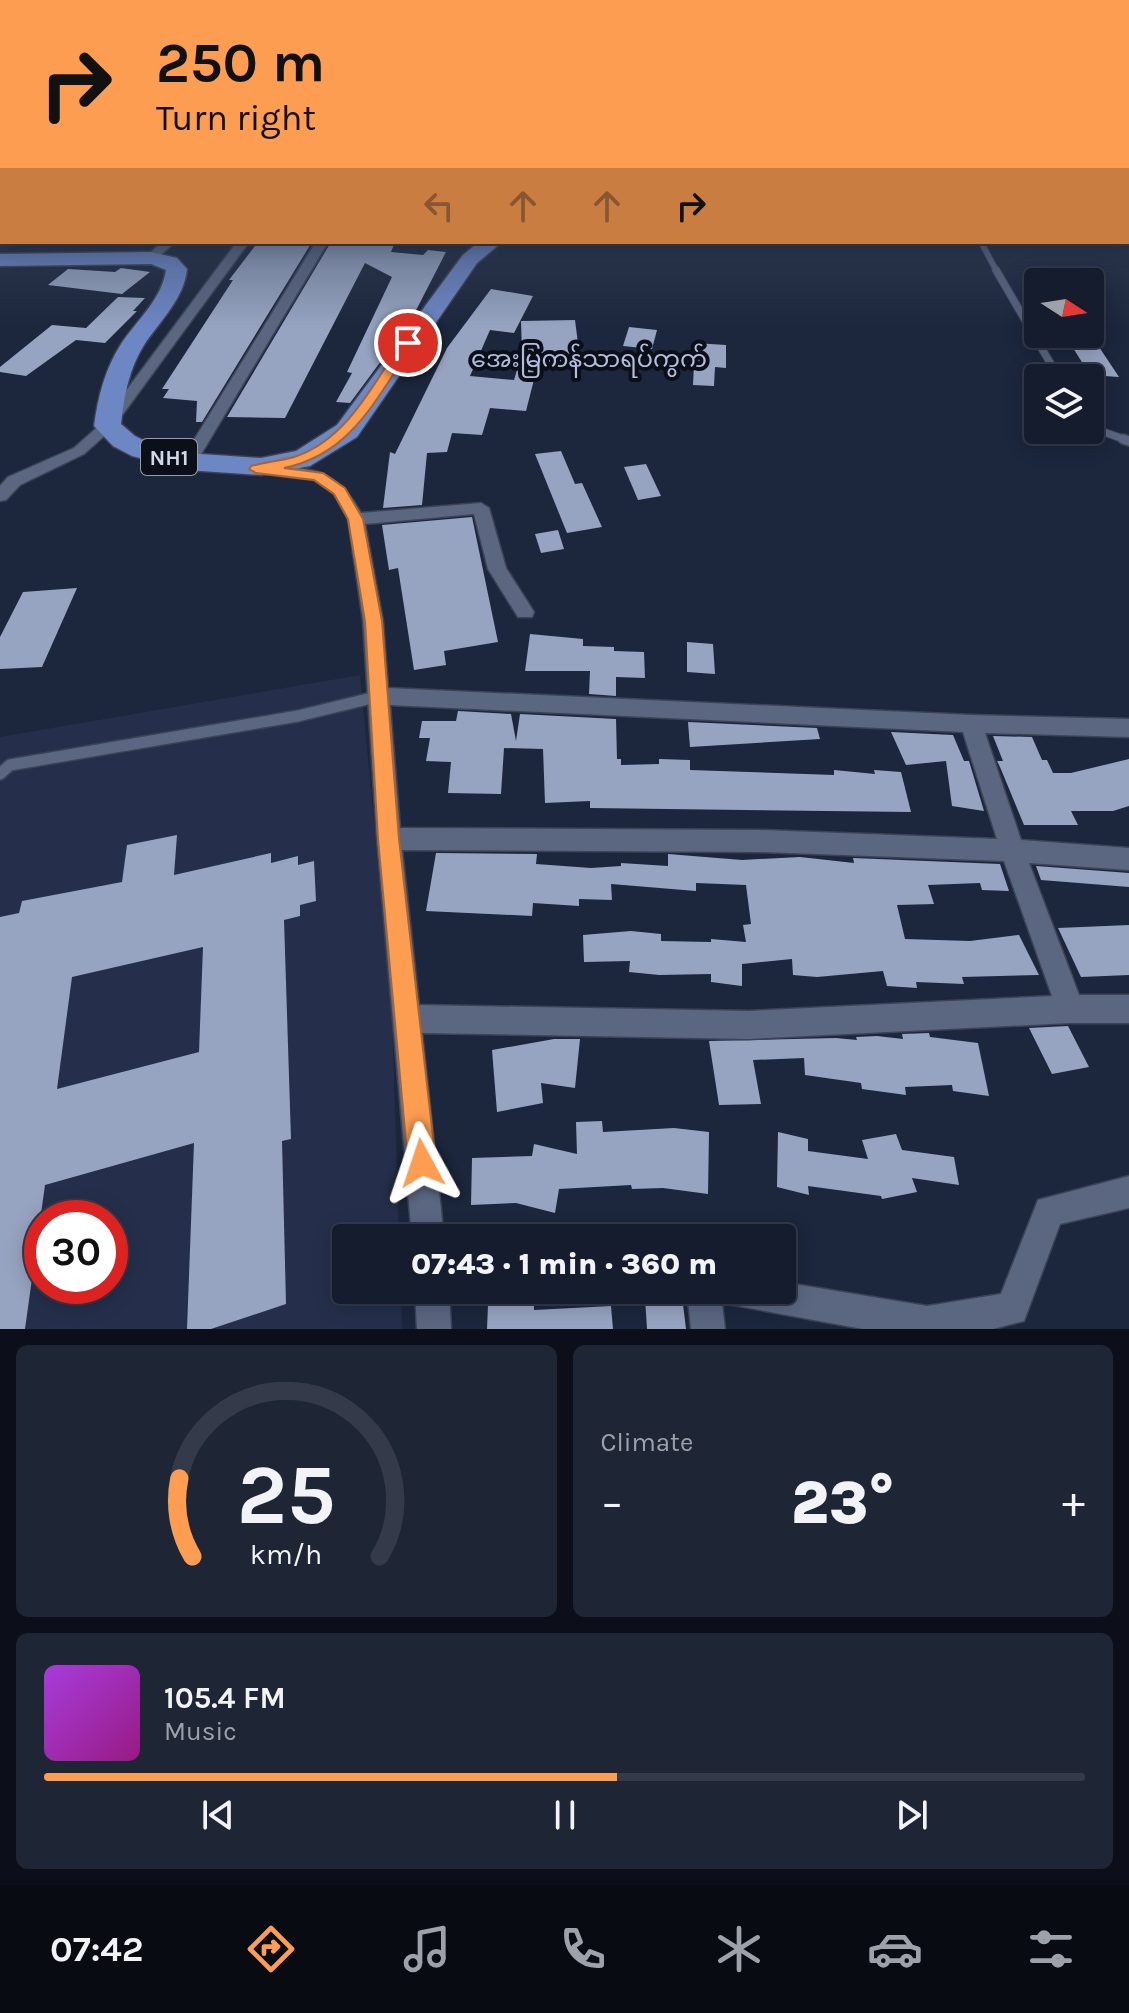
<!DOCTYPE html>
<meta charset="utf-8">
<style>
:root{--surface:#151c2d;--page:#1e2535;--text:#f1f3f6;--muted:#9da1aa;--line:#343a49;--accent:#fc9d52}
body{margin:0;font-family:Karla,"Noto Sans Myanmar",sans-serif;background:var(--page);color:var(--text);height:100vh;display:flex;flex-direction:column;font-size:30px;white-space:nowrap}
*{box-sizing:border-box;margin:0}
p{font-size:26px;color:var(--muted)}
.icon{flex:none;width:44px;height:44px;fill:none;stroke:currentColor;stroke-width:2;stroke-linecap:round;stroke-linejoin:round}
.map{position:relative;height:1329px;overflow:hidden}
.side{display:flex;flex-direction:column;gap:16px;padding:16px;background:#0c0f19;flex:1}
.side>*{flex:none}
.hud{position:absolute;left:0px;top:0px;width:1130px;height:244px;box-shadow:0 4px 20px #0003,0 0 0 2px var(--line);background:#fc9d52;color:#111;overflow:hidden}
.needle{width:52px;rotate:102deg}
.controls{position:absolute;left:1024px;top:268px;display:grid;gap:16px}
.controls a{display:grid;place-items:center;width:80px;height:80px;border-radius:8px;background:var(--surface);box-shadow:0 4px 20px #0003,0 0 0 2px var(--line);font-size:40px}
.speed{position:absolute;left:24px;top:1200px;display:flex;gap:16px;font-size:40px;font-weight:700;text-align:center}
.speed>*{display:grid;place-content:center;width:104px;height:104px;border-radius:50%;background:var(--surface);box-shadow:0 4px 20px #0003,0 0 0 2px var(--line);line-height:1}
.speed .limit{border:12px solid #d22;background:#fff;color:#111}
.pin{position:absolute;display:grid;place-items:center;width:68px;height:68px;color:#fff;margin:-34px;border:4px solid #fff;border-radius:50%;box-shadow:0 2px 8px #0007}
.me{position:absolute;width:88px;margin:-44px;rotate:355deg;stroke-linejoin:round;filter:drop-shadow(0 0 6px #0008)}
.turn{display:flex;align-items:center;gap:28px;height:168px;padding:0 24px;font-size:36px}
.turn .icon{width:104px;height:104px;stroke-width:2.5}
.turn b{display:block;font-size:56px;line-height:68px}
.lanes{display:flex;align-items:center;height:76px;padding:0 24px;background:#0003;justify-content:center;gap:40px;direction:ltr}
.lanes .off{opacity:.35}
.big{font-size:60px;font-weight:800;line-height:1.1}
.side .widget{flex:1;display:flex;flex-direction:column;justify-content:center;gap:12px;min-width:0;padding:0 28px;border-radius:12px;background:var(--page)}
.side .dial{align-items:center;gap:0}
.dial svg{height:208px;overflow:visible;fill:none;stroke:var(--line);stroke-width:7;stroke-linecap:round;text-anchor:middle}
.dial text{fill:var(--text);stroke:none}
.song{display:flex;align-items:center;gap:24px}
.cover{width:96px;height:96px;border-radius:12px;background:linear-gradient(135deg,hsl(280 70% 55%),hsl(310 70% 35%))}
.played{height:8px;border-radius:4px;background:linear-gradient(90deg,var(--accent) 55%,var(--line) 55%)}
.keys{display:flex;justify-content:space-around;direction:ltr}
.heat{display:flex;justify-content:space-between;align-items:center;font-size:44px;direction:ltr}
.side .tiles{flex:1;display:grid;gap:16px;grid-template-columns:1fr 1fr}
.widget:last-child{grid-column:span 2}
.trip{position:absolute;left:332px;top:1224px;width:464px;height:80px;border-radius:8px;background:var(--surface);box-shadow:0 4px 20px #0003,0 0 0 2px var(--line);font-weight:800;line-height:80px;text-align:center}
.tab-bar{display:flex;height:128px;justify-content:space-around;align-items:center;background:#080b12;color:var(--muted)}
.tab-bar .icon{width:56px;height:56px}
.tab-bar .active{color:var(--accent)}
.tab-bar b{font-size:36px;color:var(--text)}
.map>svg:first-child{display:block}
</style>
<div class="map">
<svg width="1129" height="1329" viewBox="0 0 1129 1329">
<rect width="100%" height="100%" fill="#1c263c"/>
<path fill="#252f4b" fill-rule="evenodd" d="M 360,675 L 392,1013 L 399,1238 L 346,1238 L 346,1290 L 401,1290 L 402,1329 L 0,1329 L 0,737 ZM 42,1218 L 110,1218 L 110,1286 L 42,1286 Z"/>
<g fill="#97a4c1" fill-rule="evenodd">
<path d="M 258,242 L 312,242 L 202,422 L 196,422 L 197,401 L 163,398 L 169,389 L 162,389 L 233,280 L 229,280 Z"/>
<path d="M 331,242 L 395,242 L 391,252 L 423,255 L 428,250 L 446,252 L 410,322 L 350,403 L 336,402 L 352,373 L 347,372 L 392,277 L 365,263 L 285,418 L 227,417 Z"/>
<path d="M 121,268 L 150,272 L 122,294 L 48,285 L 68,269 L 115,272 Z"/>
<path d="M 491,289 L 533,296 L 514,333 L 490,330 L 470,376 L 514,380 L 522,353 L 521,321 L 575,320 L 581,367 L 538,364 L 526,411 L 490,408 L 482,435 L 452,433 L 447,452 L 427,453 L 422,505 L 383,508 L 390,452 L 395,454 L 447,348 Z"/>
<path d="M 118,297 L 145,298 L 133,311 L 137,311 L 105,343 L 76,340 L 26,376 L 0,372 L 0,367 L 52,325 L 86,328 Z"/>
<path d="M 629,327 L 657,330 L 652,349 L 623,346 Z"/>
<path d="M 1068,340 L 1095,341 L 1119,377 L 1090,375 Z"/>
<path d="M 695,343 L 726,345 L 726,368 L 715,367 L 714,386 L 693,385 Z"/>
<path d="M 561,451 L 575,484 L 582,483 L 602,527 L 567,533 L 535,454 Z"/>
<path d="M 646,464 L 661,496 L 638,500 L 624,467 Z"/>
<path d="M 472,517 L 498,642 L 444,651 L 446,665 L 414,670 L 398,568 L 389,570 L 382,525 Z"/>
<path d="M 558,530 L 564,549 L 541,553 L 535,534 Z"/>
<path d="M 77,588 L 42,667 L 0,669 L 0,637 L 23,592 Z"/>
<path d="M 530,634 L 583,639 L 583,646 L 614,647 L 614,651 L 644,652 L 645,678 L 616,677 L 616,696 L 589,694 L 590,671 L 525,671 Z"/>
<path d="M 687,642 L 713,644 L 715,674 L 687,672 Z"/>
<path d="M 458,711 L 511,714 L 516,741 L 520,714 L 616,719 L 617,759 L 621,759 L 621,765 L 659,764 L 659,759 L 690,760 L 690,770 L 834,775 L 834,770 L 875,774 L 874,770 L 901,772 L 911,812 L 590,808 L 590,801 L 545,803 L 543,749 L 504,748 L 501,794 L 448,793 L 451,762 L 426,761 L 430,738 L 419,738 L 422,721 L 456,721 Z"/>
<path d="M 688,722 L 817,728 L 820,739 L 690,747 Z"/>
<path d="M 891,732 L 953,735 L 964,761 L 969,761 L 984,811 L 952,806 L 946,761 L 906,765 Z"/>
<path d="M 993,736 L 1032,737 L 1042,760 L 1047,760 L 1053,773 L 1071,773 L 1129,759 L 1129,806 L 1113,811 L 1071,811 L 1078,825 L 1024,825 L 1000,767 L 997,761 L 1003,761 Z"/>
<path d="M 177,835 L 174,875 L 271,853 L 271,863 L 298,856 L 298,865 L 314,861 L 316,901 L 300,905 L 300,916 L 284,920 L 291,1139 L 282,1141 L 286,1304 L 211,1329 L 187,1329 L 194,1143 L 45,1185 L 25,1329 L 0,1329 L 0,917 L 19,913 L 22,901 L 122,882 L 127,845 ZM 203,947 L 199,1052 L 57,1089 L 72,977 Z"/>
<path d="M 436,853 L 537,854 L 536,864 L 591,868 L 621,866 L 621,863 L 668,866 L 668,854 L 742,860 L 800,857 L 854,863 L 853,858 L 1000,864 L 1009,891 L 982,890 L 980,883 L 928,885 L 934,904 L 897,905 L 905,939 L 970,941 L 1019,935 L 1039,975 L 962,977 L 964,984 L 916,982 L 917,988 L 887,986 L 883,971 L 817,977 L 793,975 L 792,959 L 742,964 L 742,986 L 711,982 L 711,974 L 659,975 L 629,972 L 630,961 L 584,962 L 583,935 L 631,931 L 661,934 L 661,941 L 711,942 L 711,939 L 746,942 L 743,925 L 751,924 L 746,885 L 696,883 L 696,891 L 611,884 L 612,900 L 579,899 L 579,906 L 533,903 L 532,916 L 426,911 Z"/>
<path d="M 1036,866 L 1129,873 L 1129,887 L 1041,880 Z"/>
<path d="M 1129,925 L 1129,975 L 1081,977 L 1058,928 Z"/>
<path d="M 1068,1026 L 1089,1067 L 1052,1074 L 1029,1028 Z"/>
<path d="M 929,1033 L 930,1037 L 978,1043 L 989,1096 L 953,1091 L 952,1085 L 905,1087 L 906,1095 L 862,1089 L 861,1083 L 805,1075 L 804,1058 L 753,1060 L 761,1104 L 719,1105 L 709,1041 L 836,1038 L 857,1040 L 856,1037 L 877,1036 L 903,1039 L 902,1034 Z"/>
<path d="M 554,1039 L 580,1039 L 575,1088 L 541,1083 L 543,1103 L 497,1112 L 492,1050 Z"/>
<path d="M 602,1121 L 603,1132 L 674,1128 L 709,1132 L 708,1194 L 663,1188 L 632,1189 L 631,1185 L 559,1189 L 555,1213 L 516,1203 L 471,1205 L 472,1158 L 532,1156 L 534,1144 L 577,1154 L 576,1122 Z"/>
<path d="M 778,1132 L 808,1139 L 808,1151 L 868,1159 L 862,1140 L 896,1134 L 902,1150 L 954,1157 L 959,1185 L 912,1178 L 917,1192 L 882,1199 L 881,1196 L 808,1186 L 809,1195 L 777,1187 Z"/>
<path d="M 682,1296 L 686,1329 L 647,1329 L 645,1298 Z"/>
<path d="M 534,1303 L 534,1310 L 611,1306 L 613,1329 L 487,1329 L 488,1305 Z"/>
</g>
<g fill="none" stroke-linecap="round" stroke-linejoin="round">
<g stroke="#3c4356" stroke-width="7">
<path id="lane-far3" d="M 981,242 L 997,272"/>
</g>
<g stroke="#3c4356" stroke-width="9">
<g id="lane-far2">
<path d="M 996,270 L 1059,378"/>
<path d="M 1090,427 L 1129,441"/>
</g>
</g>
<g stroke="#3c4356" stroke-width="12">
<path id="lane-far1" d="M 1123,439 L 1129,441"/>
</g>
<g stroke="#3c4356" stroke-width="14">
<path id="lane" d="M 0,774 L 10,765 L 298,716 L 380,696"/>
</g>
<g stroke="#3c4356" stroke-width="3">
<g id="street">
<path d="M 162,242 L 175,242 L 155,260 L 147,260 L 147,256 Z"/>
<path d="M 237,242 L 249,242 L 112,429 L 84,454 L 20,485 L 6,500 L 0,501 L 0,486 L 8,477 L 74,448 L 102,423 Z"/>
<path d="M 316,242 L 328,242 L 197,461 L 195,464 L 183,464 L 181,461 Z"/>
<path d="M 256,464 C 308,470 332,463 361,513 L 481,503 L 489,508 L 506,568 L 534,612 L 532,617 L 518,617 L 488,569 L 474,514 L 365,524 L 383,621 L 388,688 L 971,715 L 1129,719 L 1129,737 L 985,733 L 1021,840 L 1129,848 L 1129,870 L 1029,863 L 1079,995 L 1129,995 L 1129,1023 L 1070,1023 L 749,1039 L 422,1033 L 444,1238 L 412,1238 L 377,839 L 363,621 L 348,519 L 334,494 L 314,480 L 250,472 L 248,469 ZM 390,705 L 963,732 L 997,839 L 759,830 L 400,828 ZM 402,850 L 759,852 L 1004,861 L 1052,996 L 749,1011 L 419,1005 Z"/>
<path d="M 1129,1176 L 1129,1208 L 1060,1224 L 1024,1321 L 993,1329 L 863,1329 L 722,1303 L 725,1329 L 691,1329 L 687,1290 L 782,1290 L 782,1282 L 927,1306 L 1001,1294 L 1038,1200 Z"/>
<path d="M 415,1290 L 449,1290 L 451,1329 L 417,1329 Z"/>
</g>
</g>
<g stroke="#3c4356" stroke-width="3">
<path id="highway" d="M 479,242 L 502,242 L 477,263 L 357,437 L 310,466 L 261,475 L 186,470 L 132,456 L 113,446 L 94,426 C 98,396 105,369 121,344 C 137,320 162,299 166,270 L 151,264 L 0,266 L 0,254 L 151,252 L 177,258 L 187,269 C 184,299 160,321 144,345 C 129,369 124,396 121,424 L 135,436 L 151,444 L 186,453 L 261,458 L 296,451 L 337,425 L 463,255 Z"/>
</g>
<use href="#lane-far3" stroke="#5b6681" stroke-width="5"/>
<use href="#lane-far2" stroke="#5b6681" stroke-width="7"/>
<use href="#lane-far1" stroke="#5b6681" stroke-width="9"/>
<use href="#lane" stroke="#5b6681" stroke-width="11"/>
<use href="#street" fill="#5b6681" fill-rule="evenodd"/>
<use href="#highway" fill="#6d86c4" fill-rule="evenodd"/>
</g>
<linearGradient id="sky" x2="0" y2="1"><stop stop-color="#0f1521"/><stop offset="0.43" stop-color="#3a4761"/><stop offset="1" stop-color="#3a4761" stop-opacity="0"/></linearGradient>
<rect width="1129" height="328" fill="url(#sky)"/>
<path fill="#fc9d52" stroke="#a46635" stroke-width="2" d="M 403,340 L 414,343 C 377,396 353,454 284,468 L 323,473 L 345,488 L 363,519 L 382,621 L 399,839 L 436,1163 L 432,1173 L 422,1177 L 412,1173 L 408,1163 L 378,839 L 365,621 L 348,519 L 334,494 L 314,480 L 256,473 L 249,469 L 251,466 C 265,462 280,461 294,457 C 347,440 374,383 403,340 Z"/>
<g text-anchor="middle" stroke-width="8" stroke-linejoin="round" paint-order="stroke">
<rect fill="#0b0f19" stroke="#969ca9" stroke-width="2" x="141" y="439" width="56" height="36" rx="6"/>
<g font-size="22" font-weight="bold" fill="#d1d8e7">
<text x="169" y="465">NH1</text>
</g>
<g font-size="24" fill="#b2bfdc" stroke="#0b0f19">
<text x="589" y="367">အေးမြကန်သာရပ်ကွက်</text>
</g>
</g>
</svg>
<div class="controls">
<a><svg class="needle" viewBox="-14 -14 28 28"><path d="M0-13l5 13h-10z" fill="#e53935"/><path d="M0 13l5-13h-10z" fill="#9da1aa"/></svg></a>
<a><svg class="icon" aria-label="layers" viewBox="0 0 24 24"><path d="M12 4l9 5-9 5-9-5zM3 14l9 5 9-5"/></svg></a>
</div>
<div class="speed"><div class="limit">30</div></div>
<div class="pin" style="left:408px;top:343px;background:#d93025"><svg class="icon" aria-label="arrive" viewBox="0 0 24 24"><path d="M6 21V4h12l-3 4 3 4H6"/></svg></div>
<svg class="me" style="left:422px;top:1163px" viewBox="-20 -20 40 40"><path d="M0-17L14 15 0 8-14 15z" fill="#fc9d52" stroke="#fff" stroke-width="4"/></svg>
<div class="trip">07:43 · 1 min · 360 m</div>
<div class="hud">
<div class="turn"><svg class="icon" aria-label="right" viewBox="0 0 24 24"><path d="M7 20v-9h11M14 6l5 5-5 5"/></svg><div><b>250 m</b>Turn right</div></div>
<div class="lanes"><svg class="icon off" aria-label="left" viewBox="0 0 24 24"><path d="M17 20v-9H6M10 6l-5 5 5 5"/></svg><svg class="icon off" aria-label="ahead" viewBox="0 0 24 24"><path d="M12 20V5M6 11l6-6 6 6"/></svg><svg class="icon off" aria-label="ahead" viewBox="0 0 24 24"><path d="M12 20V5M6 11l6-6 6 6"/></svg><svg class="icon" aria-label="right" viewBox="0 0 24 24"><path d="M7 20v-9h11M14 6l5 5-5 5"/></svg></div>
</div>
</div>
<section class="side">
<div class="tiles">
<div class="widget dial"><svg viewBox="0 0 100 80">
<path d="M14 69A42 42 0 1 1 86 69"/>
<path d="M14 69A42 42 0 0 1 9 39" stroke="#fc9d52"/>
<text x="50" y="56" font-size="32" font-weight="700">25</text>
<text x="50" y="72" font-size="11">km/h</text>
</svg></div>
<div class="widget"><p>Climate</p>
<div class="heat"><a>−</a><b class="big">23°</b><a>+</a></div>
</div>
<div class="widget">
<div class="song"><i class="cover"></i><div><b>105.4 FM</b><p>Music</p></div></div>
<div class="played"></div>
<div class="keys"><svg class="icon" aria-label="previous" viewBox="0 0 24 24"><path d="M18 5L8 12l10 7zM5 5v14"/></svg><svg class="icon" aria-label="pause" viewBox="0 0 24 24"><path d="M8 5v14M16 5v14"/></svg><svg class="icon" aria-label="next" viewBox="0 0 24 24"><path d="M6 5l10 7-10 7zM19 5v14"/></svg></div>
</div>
</div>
</section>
<nav class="tab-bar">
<b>07:42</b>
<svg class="icon active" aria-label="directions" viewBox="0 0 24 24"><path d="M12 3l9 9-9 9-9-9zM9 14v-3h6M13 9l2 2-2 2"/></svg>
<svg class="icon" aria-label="music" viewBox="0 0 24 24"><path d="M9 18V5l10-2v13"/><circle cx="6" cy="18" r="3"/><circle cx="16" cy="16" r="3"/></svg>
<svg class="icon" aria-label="phone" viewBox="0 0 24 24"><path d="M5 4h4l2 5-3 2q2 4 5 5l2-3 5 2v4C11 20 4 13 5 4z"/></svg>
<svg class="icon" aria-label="climate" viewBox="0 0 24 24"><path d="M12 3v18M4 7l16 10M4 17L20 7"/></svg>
<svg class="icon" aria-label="car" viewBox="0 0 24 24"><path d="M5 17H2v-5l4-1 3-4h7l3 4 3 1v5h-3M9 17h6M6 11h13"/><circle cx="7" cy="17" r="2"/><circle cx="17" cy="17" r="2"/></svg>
<svg class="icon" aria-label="filters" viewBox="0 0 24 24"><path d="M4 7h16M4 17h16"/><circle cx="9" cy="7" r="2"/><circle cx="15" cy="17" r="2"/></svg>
</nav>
